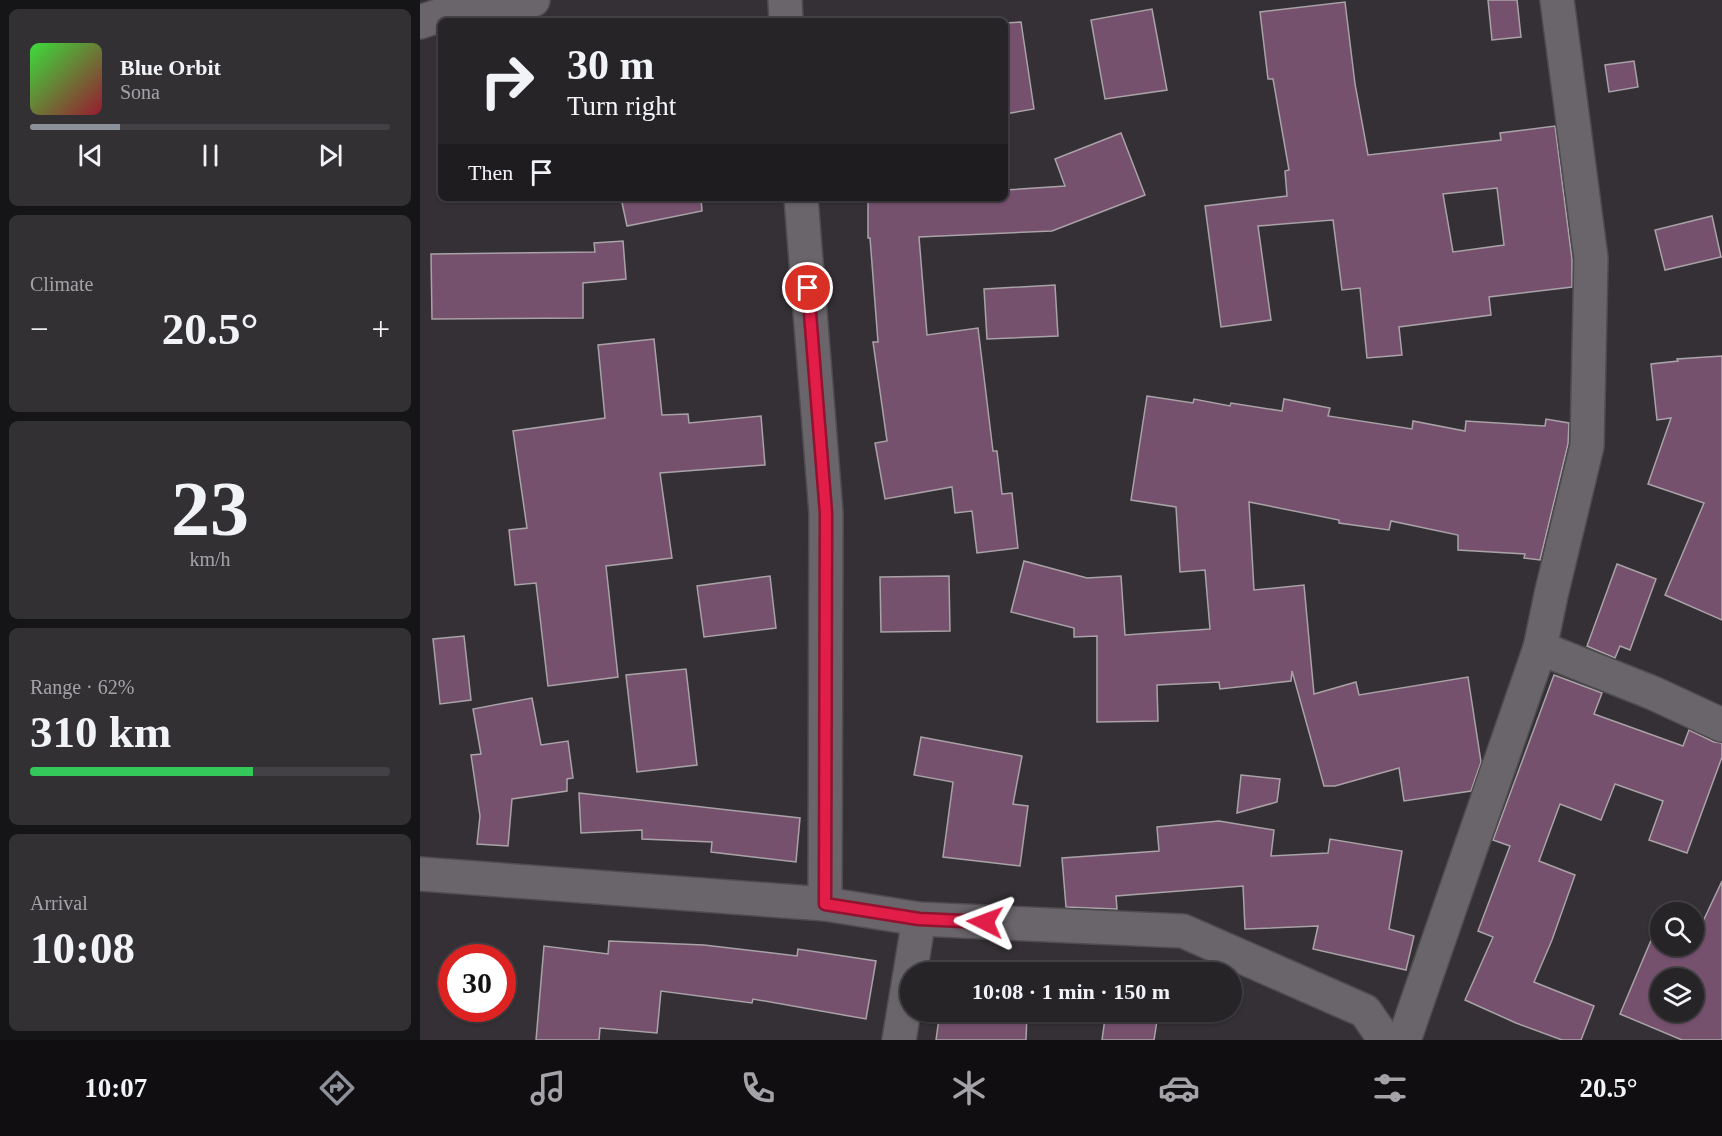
<!DOCTYPE html>
<meta charset="utf-8">
<style>
:root{--surface:#272428;--page:#333034;--text:#f1f3f6;--muted:#a4a4a8;--line:#434145;--accent:#8c9099}
body{margin:0;font-family:"Times New Roman",serif;background:var(--page);color:var(--text);height:100vh;display:flex;flex-direction:column;font-size:22px;white-space:nowrap}
*{box-sizing:border-box;margin:0}
p{font-size:20px;color:var(--muted)}
.icon{flex:none;width:33px;height:33px;fill:none;stroke:currentColor;stroke-width:2;stroke-linecap:round;stroke-linejoin:round}
.map{position:relative;flex:1;overflow:hidden}
.details{display:flex;flex-direction:column;gap:9px;padding:9px;background:#151416;width:420px}
.details>*{flex:none}
.top-card{position:absolute;left:18px;top:18px;width:570px;height:183px;border-radius:9px;box-shadow:0 2px 4px #0004,0 0 0 2px var(--line);background:#272428;color:var(--text);overflow:hidden}
.fabs{position:absolute;left:1230px;top:902px;display:grid;gap:12px}
.fabs a{display:grid;place-items:center;width:54px;height:54px;border-radius:50%;background:var(--surface);box-shadow:0 2px 4px #0004,0 0 0 2px var(--line);font-size:30px}
.speed{position:absolute;left:18px;top:944px;display:flex;gap:12px;font-size:30px;font-weight:700;text-align:center}
.speed>*{display:grid;place-content:center;width:78px;height:78px;border-radius:50%;background:var(--surface);box-shadow:0 2px 4px #0004,0 0 0 2px var(--line);line-height:1}
.speed .limit{border:9px solid #d22;background:#fff;color:#111}
.pin{position:absolute;display:grid;place-items:center;width:51px;height:51px;color:#fff;margin:-26px;border:3px solid #fff;border-radius:50%;box-shadow:0 2px 6px #0007}
.me{position:absolute;width:66px;margin:-33px;rotate:273deg;stroke-linejoin:round;filter:drop-shadow(0 0 4px #0008)}
.turn{display:flex;align-items:center;gap:21px;height:126px;padding:0 30px;font-size:27px}
.turn .icon{width:78px;height:78px;stroke-width:2.5}
.turn b{display:block;font-size:42px;line-height:51px}
.then{display:flex;align-items:center;height:57px;padding:0 30px;background:#0003;gap:12px;font-size:22px}
.big{font-size:45px;font-weight:700;line-height:1.1}
.details .card{flex:1;display:flex;flex-direction:column;justify-content:center;gap:9px;min-width:0;padding:0 21px;border-radius:9px;background:var(--page)}
.details .dial{align-items:center;gap:0}
.dial b{font-size:78px;line-height:1}
.song{display:flex;align-items:center;gap:18px}
.cover{width:72px;height:72px;border-radius:9px;background:linear-gradient(135deg,hsl(120 70% 55%),hsl(350 70% 35%))}
.played{height:6px;border-radius:3px;background:linear-gradient(90deg,var(--accent) 25%,var(--line) 25%)}
.keys{display:flex;justify-content:space-around;direction:ltr}
.heat{display:flex;justify-content:space-between;align-items:center;font-size:33px;direction:ltr}
.charge{height:9px;border-radius:4px;background:linear-gradient(90deg,#34c759 62%,var(--line) 0)}
.trip{position:absolute;left:480px;top:962px;width:342px;height:60px;border-radius:30px;background:var(--surface);box-shadow:0 2px 4px #0004,0 0 0 2px var(--line);font-weight:700;line-height:60px;text-align:center}
.tab-bar{display:flex;height:96px;justify-content:space-around;align-items:center;background:#100e10;color:var(--muted)}
.tab-bar .icon{width:42px;height:42px}
.tab-bar .on{color:var(--accent)}
.tab-bar b{font-size:27px;color:var(--text)}
main{display:flex;flex:1;min-height:0}
.map>svg:first-child{display:block}
</style>
<main>
<section class="details">
<div class="card">
<div class="song"><i class="cover"></i><div><b>Blue Orbit</b><p>Sona</p></div></div>
<div class="played"></div>
<div class="keys"><svg class="icon" aria-label="previous" viewBox="0 0 24 24"><path d="M18 5L8 12l10 7zM5 5v14"/></svg><svg class="icon" aria-label="pause" viewBox="0 0 24 24"><path d="M8 5v14M16 5v14"/></svg><svg class="icon" aria-label="next" viewBox="0 0 24 24"><path d="M6 5l10 7-10 7zM19 5v14"/></svg></div>
</div>
<div class="card"><p>Climate</p>
<div class="heat"><a>−</a><b class="big">20.5°</b><a>+</a></div>
</div>
<div class="card dial"><b>23</b><p>km/h</p></div>
<div class="card"><p>Range · 62%</p><b class="big">310 km</b><div class="charge"></div></div>
<div class="card"><p>Arrival</p><b class="big">10:08</b></div>
</section>
<div class="map">
<svg width="1302" height="1040" viewBox="0 0 1302 1040">
<rect width="100%" height="100%" fill="#343035"/>
<g fill="#76516e" stroke="#a9a2a7" stroke-width="1.5" fill-rule="evenodd">
<path d="M 1068,0 L 1097,0 L 1101,37 L 1072,40 Z"/>
<path d="M 925,2 L 935,84 L 948,155 L 1081,140 L 1080,133 L 1135,126 L 1152,259 L 1152,287 L 1069,297 L 1071,315 L 979,327 L 982,355 L 947,358 L 940,288 L 922,290 L 913,220 L 838,226 L 851,320 L 801,327 L 785,206 L 867,196 L 865,171 L 869,170 L 853,79 L 848,79 L 840,12 ZM 1077,188 L 1084,245 L 1033,252 L 1023,194 Z"/>
<path d="M 732,9 L 747,90 L 685,99 L 671,20 Z"/>
<path d="M 601,22 L 614,109 L 585,114 L 585,23 Z"/>
<path d="M 1214,61 L 1218,87 L 1189,92 L 1185,65 Z"/>
<path d="M 701,133 L 725,195 L 632,231 L 499,237 L 507,335 L 558,328 L 573,451 L 577,451 L 582,494 L 592,493 L 598,548 L 557,553 L 552,511 L 535,513 L 532,487 L 465,499 L 455,443 L 467,441 L 453,342 L 458,342 L 450,238 L 448,238 L 448,200 L 585,198 L 585,190 L 645,186 L 635,159 Z"/>
<path d="M 201,198 L 281,198 L 282,211 L 207,226 Z"/>
<path d="M 1292,216 L 1301,257 L 1245,270 L 1235,230 Z"/>
<path d="M 203,241 L 206,279 L 163,283 L 163,318 L 12,319 L 11,254 L 175,252 L 174,243 Z"/>
<path d="M 635,285 L 638,336 L 567,339 L 564,289 Z"/>
<path d="M 234,339 L 242,415 L 268,414 L 269,423 L 341,416 L 345,465 L 240,473 L 252,558 L 186,566 L 198,677 L 128,686 L 116,583 L 95,585 L 89,530 L 107,528 L 93,431 L 185,418 L 178,345 Z"/>
<path d="M 1302,356 L 1302,620 L 1245,595 L 1284,503 L 1228,484 L 1251,418 L 1237,420 L 1231,364 L 1258,361 L 1257,359 Z"/>
<path d="M 727,396 L 773,403 L 774,399 L 810,406 L 811,403 L 862,411 L 864,399 L 910,408 L 908,416 L 992,429 L 993,421 L 1045,431 L 1046,421 L 1125,426 L 1126,419 L 1149,423 L 1148,444 L 1120,560 L 1104,558 L 1105,554 L 1038,550 L 1038,535 L 971,521 L 969,530 L 919,523 L 919,520 L 829,502 L 834,590 L 884,585 L 894,694 L 936,682 L 939,695 L 1048,677 L 1061,762 L 1051,791 L 984,801 L 979,768 L 915,786 L 904,786 L 872,671 L 871,681 L 800,689 L 799,682 L 737,685 L 738,721 L 677,722 L 677,636 L 654,637 L 654,628 L 591,612 L 604,561 L 667,578 L 701,576 L 705,635 L 790,629 L 785,570 L 760,572 L 756,507 L 711,500 Z"/>
<path d="M 1197,564 L 1236,579 L 1210,650 L 1200,646 L 1195,658 L 1167,646 Z"/>
<path d="M 350,576 L 356,628 L 284,637 L 277,586 Z"/>
<path d="M 529,576 L 530,631 L 461,632 L 460,577 Z"/>
<path d="M 44,636 L 51,700 L 20,704 L 13,639 Z"/>
<path d="M 266,669 L 277,765 L 217,772 L 206,675 Z"/>
<path d="M 1134,675 L 1182,693 L 1174,714 L 1263,746 L 1269,730 L 1294,742 L 1302,743 L 1302,757 L 1267,853 L 1229,840 L 1243,801 L 1195,784 L 1181,820 L 1140,804 L 1119,861 L 1155,875 L 1132,940 L 1114,982 L 1174,1006 L 1161,1040 L 1142,1040 L 1096,1023 L 1045,1000 L 1073,937 L 1058,931 L 1090,846 L 1073,840 Z"/>
<path d="M 112,698 L 121,745 L 148,741 L 153,778 L 147,779 L 147,791 L 92,799 L 88,846 L 57,844 L 60,816 L 51,755 L 61,754 L 53,709 Z"/>
<path d="M 501,737 L 602,756 L 593,804 L 608,806 L 600,866 L 523,857 L 533,782 L 494,775 Z"/>
<path d="M 821,775 L 860,779 L 857,802 L 817,813 Z"/>
<path d="M 159,793 L 380,818 L 376,862 L 291,852 L 292,842 L 222,839 L 222,830 L 161,833 Z"/>
<path d="M 799,821 L 854,830 L 851,856 L 908,853 L 910,839 L 982,851 L 969,929 L 994,936 L 986,970 L 893,949 L 898,926 L 825,929 L 823,886 L 696,896 L 697,909 L 646,907 L 642,858 L 739,851 L 737,827 Z"/>
<path d="M 1302,881 L 1302,1040 L 1262,1040 L 1200,1014 L 1232,938 L 1240,942 L 1240,945 L 1249,945 L 1268,953 ZM 1240,978 L 1274,978 L 1274,1011 L 1240,1011 Z"/>
<path d="M 189,941 L 284,945 L 377,956 L 378,949 L 456,961 L 446,1019 L 333,999 L 332,1003 L 241,991 L 237,1033 L 180,1028 L 179,1040 L 116,1040 L 124,946 L 188,954 Z"/>
<path d="M 520,1011 L 607,1013 L 606,1040 L 516,1040 Z"/>
<path d="M 686,1011 L 719,1011 L 738,1014 L 734,1040 L 682,1040 Z"/>
</g>
<g fill="none" stroke-linecap="round" stroke-linejoin="round">
<g stroke="#4f4c4f" stroke-width="36">
<g id="minor">
<path d="M 365,0 L 366,21"/>
<path d="M 0,22 L 21,15 L 113,0"/>
<path d="M 381,198 L 406,513 L 405,904"/>
<path d="M 1120,648 L 1233,693 L 1302,725"/>
<path d="M 0,874 L 405,904 L 499,919 L 763,931 L 945,1011 L 965,1040"/>
<path d="M 479,1040 L 499,919"/>
<path d="M 984,1040 L 1120,648 L 1131,595 L 1167,446 L 1171,258 L 1137,0"/>
</g>
</g>
<use href="#minor" stroke="#69656a" stroke-width="33"/>
</g>
<g fill="none" stroke-linecap="round" stroke-linejoin="round">
<g stroke="#92132f" stroke-width="15">
<path id="route" d="M 388,288 L 406,513 L 405,904 L 499,919 L 565,922"/>
</g>
<use href="#route" stroke="#e11d48" stroke-width="10"/>
</g>
</svg>
<div class="fabs">
<a><svg class="icon" aria-label="search" viewBox="0 0 24 24"><circle cx="10" cy="10" r="6"/><path d="M15 15l6 6"/></svg></a>
<a><svg class="icon" aria-label="layers" viewBox="0 0 24 24"><path d="M12 4l9 5-9 5-9-5zM3 14l9 5 9-5"/></svg></a>
</div>
<div class="speed"><div class="limit">30</div></div>
<div class="pin" style="left:388px;top:288px;background:#d93025"><svg class="icon" aria-label="arrive" viewBox="0 0 24 24"><path d="M6 21V4h12l-3 4 3 4H6"/></svg></div>
<svg class="me" style="left:565px;top:922px" viewBox="-20 -20 40 40"><path d="M0-17L14 15 0 8-14 15z" fill="#e11d48" stroke="#fff" stroke-width="4"/></svg>
<div class="trip">10:08 · 1 min · 150 m</div>
<div class="top-card">
<div class="turn"><svg class="icon" aria-label="right" viewBox="0 0 24 24"><path d="M7 20v-9h11M14 6l5 5-5 5"/></svg><div><b>30 m</b>Turn right</div></div>
<div class="then">Then<svg class="icon" aria-label="arrive" viewBox="0 0 24 24"><path d="M6 21V4h12l-3 4 3 4H6"/></svg></div>
</div>
</div>
</main>
<nav class="tab-bar">
<b>10:07</b>
<svg class="icon on" aria-label="directions" viewBox="0 0 24 24"><path d="M12 3l9 9-9 9-9-9zM9 14v-3h6M13 9l2 2-2 2"/></svg>
<svg class="icon" aria-label="music" viewBox="0 0 24 24"><path d="M9 18V5l10-2v13"/><circle cx="6" cy="18" r="3"/><circle cx="16" cy="16" r="3"/></svg>
<svg class="icon" aria-label="phone" viewBox="0 0 24 24"><path d="M5 4h4l2 5-3 2q2 4 5 5l2-3 5 2v4C11 20 4 13 5 4z"/></svg>
<svg class="icon" aria-label="climate" viewBox="0 0 24 24"><path d="M12 3v18M4 7l16 10M4 17L20 7"/></svg>
<svg class="icon" aria-label="car" viewBox="0 0 24 24"><path d="M5 17H2v-5l4-1 3-4h7l3 4 3 1v5h-3M9 17h6M6 11h13"/><circle cx="7" cy="17" r="2"/><circle cx="17" cy="17" r="2"/></svg>
<svg class="icon" aria-label="filters" viewBox="0 0 24 24"><path d="M4 7h16M4 17h16"/><circle cx="9" cy="7" r="2"/><circle cx="15" cy="17" r="2"/></svg>
<b>20.5°</b>
</nav>
